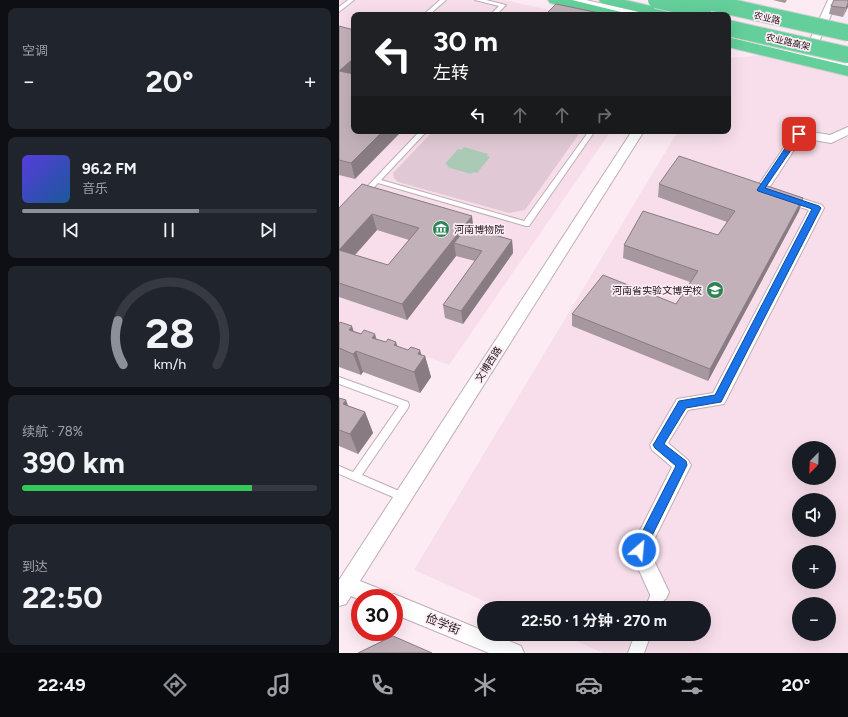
<!DOCTYPE html>
<html lang="zh">
<meta charset="utf-8">
<style>
:root{--surface:#171b24;--page:#20242c;--text:#f1f3f6;--muted:#9ea1a6;--line:#363941;--accent:#8c9099}
body{margin:0;font-family:Figtree,"Noto Sans SC",sans-serif;background:var(--page);color:var(--text);height:100vh;display:flex;flex-direction:column;font-size:15px;white-space:nowrap}
*{box-sizing:border-box;margin:0}
p{font-size:13px;color:var(--muted)}
.icon{flex:none;width:22px;height:22px;fill:none;stroke:currentColor;stroke-width:2;stroke-linecap:round;stroke-linejoin:round}
.map{position:relative;flex:1;overflow:hidden}
.side{display:flex;flex-direction:column;gap:8px;padding:8px;background:#0d0f14;width:339px}
.side>*{flex:none}
.hud{position:absolute;left:12px;top:12px;width:380px;height:122px;border-radius:8px;box-shadow:0 4px 16px #0002;background:#202124;color:#fff;overflow:hidden}
.needle{width:26px;rotate:203deg}
.tools{position:absolute;left:453px;top:441px;display:grid;gap:8px}
.tools a{display:grid;place-items:center;width:44px;height:44px;border-radius:50%;background:var(--surface);box-shadow:0 4px 16px #0002;font-size:20px}
.speed{position:absolute;left:12px;top:589px;display:flex;gap:8px;font-size:20px;font-weight:700;text-align:center}
.speed>*{display:grid;place-content:center;width:52px;height:52px;border-radius:50%;background:var(--surface);box-shadow:0 4px 16px #0002;line-height:1}
.speed .limit{border:6px solid #d22;background:#fff;color:#111}
.pin{position:absolute;display:grid;place-items:center;width:34px;height:34px;color:#fff;margin:-17px;border-radius:8px;box-shadow:0 2px 6px #0006}
.me{position:absolute;width:44px;margin:-22px;rotate:27deg;stroke-linejoin:round;filter:drop-shadow(0 0 3px #0008)}
.turn{display:flex;align-items:center;gap:14px;height:84px;padding:0 16px;font-size:18px}
.turn .icon{width:52px;height:52px;stroke-width:2.5}
.turn b{display:block;font-size:28px;line-height:34px}
.lanes{display:flex;align-items:center;height:38px;padding:0 16px;background:#0003;justify-content:center;gap:20px;direction:ltr}
.lanes .off{opacity:.35}
.big{font-size:30px;font-weight:700;line-height:1.1}
.side .widget{flex:1;display:flex;flex-direction:column;justify-content:center;gap:6px;min-width:0;padding:0 14px;border-radius:8px;background:var(--page)}
.side .dial{align-items:center;gap:0}
.dial svg{height:104px;overflow:visible;fill:none;stroke:var(--line);stroke-width:7;stroke-linecap:round;text-anchor:middle}
.dial text{fill:var(--text);stroke:none}
.song{display:flex;align-items:center;gap:12px}
.cover{width:48px;height:48px;border-radius:6px;background:linear-gradient(135deg,hsl(250 70% 55%),hsl(210 70% 35%))}
.played{height:4px;border-radius:2px;background:linear-gradient(90deg,var(--accent) 60%,var(--line) 60%)}
.keys{display:flex;justify-content:space-around;direction:ltr}
.heat{display:flex;justify-content:space-between;align-items:center;font-size:22px;direction:ltr}
.charge{height:6px;border-radius:3px;background:linear-gradient(90deg,#34c759 78%,var(--line) 0)}
.trip{position:absolute;left:138px;top:601px;width:234px;height:40px;border-radius:20px;background:var(--surface);box-shadow:0 4px 16px #0002;font-weight:700;line-height:40px;text-align:center}
.tabs{display:flex;height:64px;justify-content:space-around;align-items:center;background:#090b0e;color:var(--muted)}
.tabs .icon{width:28px;height:28px}
.tabs .current{color:var(--accent)}
.tabs b{font-size:18px;color:var(--text)}
main{display:flex;flex:1;min-height:0}
.map>svg:first-child{display:block}
</style>
<main>
<section class="side">
<div class="widget"><p>空调</p>
<div class="heat"><a>−</a><b class="big">20°</b><a>+</a></div>
</div>
<div class="widget">
<div class="song"><i class="cover"></i><div><b>96.2 FM</b><p>音乐</p></div></div>
<div class="played"></div>
<div class="keys"><svg class="icon" aria-label="previous" viewBox="0 0 24 24"><path d="M18 5L8 12l10 7zM5 5v14"/></svg><svg class="icon" aria-label="pause" viewBox="0 0 24 24"><path d="M8 5v14M16 5v14"/></svg><svg class="icon" aria-label="next" viewBox="0 0 24 24"><path d="M6 5l10 7-10 7zM19 5v14"/></svg></div>
</div>
<div class="widget dial"><svg viewBox="0 0 100 80">
<path d="M14 69A42 42 0 1 1 86 69"/>
<path d="M14 69A42 42 0 0 1 10 35" stroke="#8c9099"/>
<text x="50" y="56" font-size="32" font-weight="700">28</text>
<text x="50" y="72" font-size="11">km/h</text>
</svg></div>
<div class="widget"><p>续航 · 78%</p><b class="big">390 km</b><div class="charge"></div></div>
<div class="widget"><p>到达</p><b class="big">22:50</b></div>
</section>
<div class="map">
<svg width="509" height="653" viewBox="0 0 509 653">
<rect width="100%" height="100%" fill="#fdebf3"/>
<g fill="#f7deea" fill-rule="evenodd">
<path d="M 0,0 L 166,0 L 232,15 L 15,15 L 15,131 L 272,131 L 110,365 L 0,326 Z"/>
<path d="M 429,55 L 509,74 L 509,653 L 264,653 L 221,634 L 365,634 L 365,608 L 161,608 L 75,570 L 339,131 L 389,131 L 389,58 ZM 460,448 L 490,448 L 490,478 L 460,478 ZM 460,500 L 490,500 L 490,530 L 460,530 ZM 460,552 L 490,552 L 490,582 L 460,582 ZM 460,604 L 490,604 L 490,634 L 460,634 Z"/>
</g>
<path fill="#e0c9d4" d="M 94,131 L 242,131 L 186,210 L 170,213 L 59,182 L 55,178 L 54,173 Z"/>
<path fill="#abcab6" d="M 125,147 L 149,154 L 148,156 L 151,157 L 138,173 L 134,172 L 132,174 L 108,167 L 109,165 L 106,164 L 119,149 L 123,150 Z"/>
<g fill="none" stroke-linecap="round" stroke-linejoin="round">
<g stroke="#bfaeb6" stroke-width="2">
<g id="service">
<path d="M 9,0 L 15,0 L 0,12 L 0,7 Z"/>
<path d="M 101,0 L 107,0 L 90,15 L 84,15 Z"/>
<path d="M 136,0 L 147,0 L 167,5 L 157,15 L 151,15 L 160,6 Z"/>
<path d="M 81,131 L 88,131 L 42,180 L 185,221 L 250,131 L 256,131 L 190,226 L 187,226 L 39,183 L 27,196 L 23,196 L 22,194 L 23,192 Z"/>
<path d="M 0,377 L 69,402 L 70,405 L 69,408 L 23,475 L 67,494 L 69,497 L 67,500 L 64,501 L 61,500 L 0,474 L 0,466 L 14,472 L 60,406 L 0,384 Z"/>
</g>
</g>
<g stroke="#bfaeb6" stroke-width="2">
<g id="pedestrian">
<path d="M 320,584 L 325,587 L 328,592 L 322,608 L 306,608 L 315,587 Z"/>
<path d="M 296,634 L 312,634 L 305,653 L 289,653 Z"/>
</g>
</g>
<g stroke="#bfaeb6" stroke-width="2">
<g id="minor">
<path d="M 489,0 L 499,0 L 474,55 L 469,58 L 465,57 L 464,55 Z"/>
<path d="M 378,4 L 383,7 L 378,15 L 368,15 L 375,5 Z"/>
<path d="M 509,127 L 509,135 L 492,143 L 463,138 L 430,188 L 483,205 L 485,208 L 385,404 L 349,410 L 329,443 L 349,460 L 352,465 L 310,550 L 330,592 L 327,599 L 320,601 L 313,599 L 291,550 L 333,467 L 313,450 L 311,445 L 338,399 L 374,393 L 470,210 L 417,193 L 416,190 L 456,131 L 460,130 L 491,135 Z"/>
<path d="M 293,131 L 305,131 L 21,581 L 46,591 L 48,597 L 55,594 L 145,631 L 145,634 L 153,634 L 182,646 L 185,653 L 150,653 L 55,614 L 55,598 L 21,598 L 21,600 L 12,596 L 7,604 L 0,606 L 0,580 Z"/>
</g>
</g>
<g stroke="#bfaeb6" stroke-width="2">
<g id="tertiary">
<path d="M 225,0 L 247,0 L 300,12 L 302,15 L 280,15 L 227,3 Z"/>
<path d="M 389,32 L 509,60 L 509,68 L 389,40 Z"/>
</g>
</g>
<g stroke="#d1d0d1" stroke-width="2">
<g id="trunk">
<path d="M 209,0 L 233,0 L 282,12 L 284,15 L 259,15 L 211,3 Z"/>
<path d="M 260,0 L 286,0 L 337,12 L 339,15 L 313,15 L 262,3 Z"/>
<path d="M 389,37 L 509,66 L 509,76 L 389,47 Z"/>
</g>
</g>
<use href="#service" fill="#fff" fill-rule="evenodd"/>
<use href="#pedestrian" fill="#fff" fill-rule="evenodd"/>
<use href="#minor" fill="#fff" fill-rule="evenodd"/>
<use href="#tertiary" fill="#fff" fill-rule="evenodd"/>
<use href="#trunk" fill="#64cf9a" fill-rule="evenodd"/>
<g stroke="#d1d0d1" stroke-width="18" stroke-linecap="butt">
<g id="trunk-bridge">
<path d="M 317,0 L 364,11"/>
<path d="M 350,0 L 374,3 L 509,33"/>
<path d="M 389,28 L 509,55"/>
</g>
</g>
<use href="#trunk-bridge" stroke="#64cf9a" stroke-width="16"/>
</g>
<g fill="#a7989f" fill-rule="evenodd">
<path d="M 434,0 L 448,0 L 446,3 Z"/>
<path d="M 509,0 L 504,17 L 490,14 L 492,6 Z"/>
<path d="M 0,26 L 16,179 L 0,175 Z"/>
<path d="M 320,184 L 464,198 L 460,211 L 369,381 L 233,326 L 233,314 L 337,304 L 351,282 L 284,258 L 285,245 L 379,235 L 388,222 L 319,197 Z"/>
<path d="M 0,208 L 135,229 L 173,240 L 174,253 L 124,324 L 106,318 L 104,305 L 136,261 L 117,256 L 68,320 L 0,297 ZM 38,230 L 70,240 L 49,265 L 16,255 Z"/>
<path d="M 0,324 L 15,331 L 86,356 L 92,377 L 81,393 L 24,372 L 22,375 L 0,367 Z"/>
<path d="M 0,398 L 9,406 L 26,412 L 34,433 L 19,454 L 0,446 Z"/>
</g>
<g fill="#887c82">
<path d="M 509,3 L 509,7 L 504,17 L 507,8 Z"/>
<path d="M 15,58 L 15,77 L 0,71 Z"/>
<path d="M 44,131 L 63,131 L 16,179 L 12,163 Z"/>
<path d="M 464,198 L 460,211 L 369,381 L 371,369 Z"/>
<path d="M 33,214 L 38,230 L 6,266 L 0,250 Z"/>
<path d="M 133,216 L 135,232 L 115,243 L 117,256 L 68,320 L 63,304 Z"/>
<path d="M 173,240 L 174,253 L 124,324 L 122,311 Z"/>
<path d="M 13,326 L 20,348 L 10,330 Z"/>
<path d="M 36,334 L 42,355 L 33,338 Z"/>
<path d="M 57,342 L 64,363 L 55,345 Z"/>
<path d="M 81,350 L 84,360 L 86,356 L 92,377 L 81,393 L 75,372 L 79,354 Z"/>
<path d="M 17,351 L 24,372 L 22,375 L 14,354 Z"/>
<path d="M 7,400 L 15,421 L 4,404 Z"/>
<path d="M 26,412 L 34,433 L 19,454 L 11,434 Z"/>
</g>
<g fill="#c2b1b9" stroke="#887c82" fill-rule="evenodd">
<path d="M 495,0 L 509,0 L 509,3 L 507,8 L 492,6 Z"/>
<path d="M 217,4 L 270,15 L 206,15 Z"/>
<path d="M 0,26 L 15,30 L 15,58 L 0,71 L 15,74 L 15,131 L 44,131 L 12,163 L 0,160 Z"/>
<path d="M 340,156 L 464,198 L 371,369 L 233,314 L 264,275 L 337,304 L 359,271 L 285,245 L 304,211 L 379,235 L 396,211 L 320,184 Z"/>
<path d="M 23,184 L 133,216 L 63,304 L 0,283 L 0,208 ZM 33,214 L 80,228 L 49,265 L 0,250 Z"/>
<path d="M 128,227 L 173,240 L 122,311 L 104,305 L 143,251 L 115,243 Z"/>
<path d="M 1,322 L 13,326 L 10,330 L 22,334 L 25,330 L 36,334 L 33,338 L 47,342 L 49,339 L 57,342 L 55,345 L 69,350 L 72,347 L 81,350 L 79,354 L 86,356 L 75,372 L 17,351 L 14,354 L 0,348 L 0,324 Z"/>
<path d="M 0,398 L 7,400 L 4,404 L 26,412 L 11,434 L 0,430 Z"/>
<path d="M 54,636 L 93,653 L 19,653 Z"/>
</g>
<path fill="#1a73e8" stroke="#114b97" d="M 457,132 L 462,132 L 463,134 L 426,188 L 480,206 L 482,208 L 382,402 L 347,408 L 325,444 L 347,461 L 348,465 L 304,554 L 300,556 L 296,554 L 294,550 L 337,466 L 316,448 L 314,445 L 316,442 L 340,401 L 376,395 L 473,209 L 419,191 L 418,190 Z"/>
<defs>
<g id="museum-disc" transform="scale(0.9)"><circle r="9.5" fill="#2d8356" stroke="#fdebf3"/><path d="M0-6L6-3V-2H-6V-3ZM-5-1h2V3h-2ZM-1-1h2V3h-2ZM3-1h2V3H3ZM-6 4H6V6H-6Z" fill="#fff"/></g>
<g id="school-disc" transform="scale(0.9)"><circle r="9.5" fill="#2d8356" stroke="#fdebf3"/><path d="M0-5L7-2L0 1L-7-2ZM-4 1L0 2.5L4 1V4Q0 6-4 4Z" fill="#fff"/></g>
</defs>
<g fill-rule="evenodd">
<use href="#museum-disc" x="102" y="229"/>
<use href="#school-disc" x="376" y="290"/>
</g>
<g text-anchor="middle" stroke-width="3.5" stroke-linejoin="round" paint-order="stroke">
<g font-size="9" fill="#1b1518" stroke="#fdebf3">
<text transform="translate(428 18) rotate(13)" y="3">农业路</text>
<text transform="translate(449 42) rotate(13)" y="3">农业路高架</text>
</g>
<g font-size="10" fill="#1b1518" stroke="#fdebf3" text-anchor="start">
<text x="115" y="233">河南博物院</text>
<text x="363" y="294" text-anchor="end">河南省实验文博学校</text>
</g>
<g font-size="10" fill="#1b1518" stroke="#fdebf3">
<text transform="translate(149 364) rotate(-57)" y="4">文博西路</text>
</g>
<g font-size="12" fill="#1b1518" stroke="#fdebf3">
<text transform="translate(104 624) rotate(22)" y="4">俭学街</text>
</g>
</g>
</svg>
<div class="tools">
<a><svg class="needle" viewBox="-14 -14 28 28"><path d="M0-13l5 13h-10z" fill="#e53935"/><path d="M0 13l5-13h-10z" fill="#9ea1a6"/></svg></a>
<a><svg class="icon" aria-label="sound" viewBox="0 0 24 24"><path d="M4 9h4l5-4v14l-5-4H4zM17 9q2 3 0 6"/></svg></a>
<a>+</a>
<a>−</a>
</div>
<div class="speed"><div class="limit">30</div></div>
<div class="pin" style="left:460px;top:134px;background:#d93025"><svg class="icon" aria-label="arrive" viewBox="0 0 24 24"><path d="M6 21V4h12l-3 4 3 4H6"/></svg></div>
<svg class="me" style="left:300px;top:550px" viewBox="-20 -20 40 40"><circle r="17" fill="#1a73e8" stroke="#fff" stroke-width="3"/><path d="M0-11L8 9 0 5-8 9z" fill="#fff"/></svg>
<div class="trip">22:50 · 1 分钟 · 270 m</div>
<div class="hud">
<div class="turn"><svg class="icon" aria-label="left" viewBox="0 0 24 24"><path d="M17 20v-9H6M10 6l-5 5 5 5"/></svg><div><b>30 m</b>左转</div></div>
<div class="lanes"><svg class="icon" aria-label="left" viewBox="0 0 24 24"><path d="M17 20v-9H6M10 6l-5 5 5 5"/></svg><svg class="icon off" aria-label="ahead" viewBox="0 0 24 24"><path d="M12 20V5M6 11l6-6 6 6"/></svg><svg class="icon off" aria-label="ahead" viewBox="0 0 24 24"><path d="M12 20V5M6 11l6-6 6 6"/></svg><svg class="icon off" aria-label="right" viewBox="0 0 24 24"><path d="M7 20v-9h11M14 6l5 5-5 5"/></svg></div>
</div>
</div>
</main>
<nav class="tabs">
<b>22:49</b>
<svg class="icon current" aria-label="directions" viewBox="0 0 24 24"><path d="M12 3l9 9-9 9-9-9zM9 14v-3h6M13 9l2 2-2 2"/></svg>
<svg class="icon" aria-label="music" viewBox="0 0 24 24"><path d="M9 18V5l10-2v13"/><circle cx="6" cy="18" r="3"/><circle cx="16" cy="16" r="3"/></svg>
<svg class="icon" aria-label="phone" viewBox="0 0 24 24"><path d="M5 4h4l2 5-3 2q2 4 5 5l2-3 5 2v4C11 20 4 13 5 4z"/></svg>
<svg class="icon" aria-label="climate" viewBox="0 0 24 24"><path d="M12 3v18M4 7l16 10M4 17L20 7"/></svg>
<svg class="icon" aria-label="car" viewBox="0 0 24 24"><path d="M5 17H2v-5l4-1 3-4h7l3 4 3 1v5h-3M9 17h6M6 11h13"/><circle cx="7" cy="17" r="2"/><circle cx="17" cy="17" r="2"/></svg>
<svg class="icon" aria-label="filters" viewBox="0 0 24 24"><path d="M4 7h16M4 17h16"/><circle cx="9" cy="7" r="2"/><circle cx="15" cy="17" r="2"/></svg>
<b>20°</b>
</nav>
